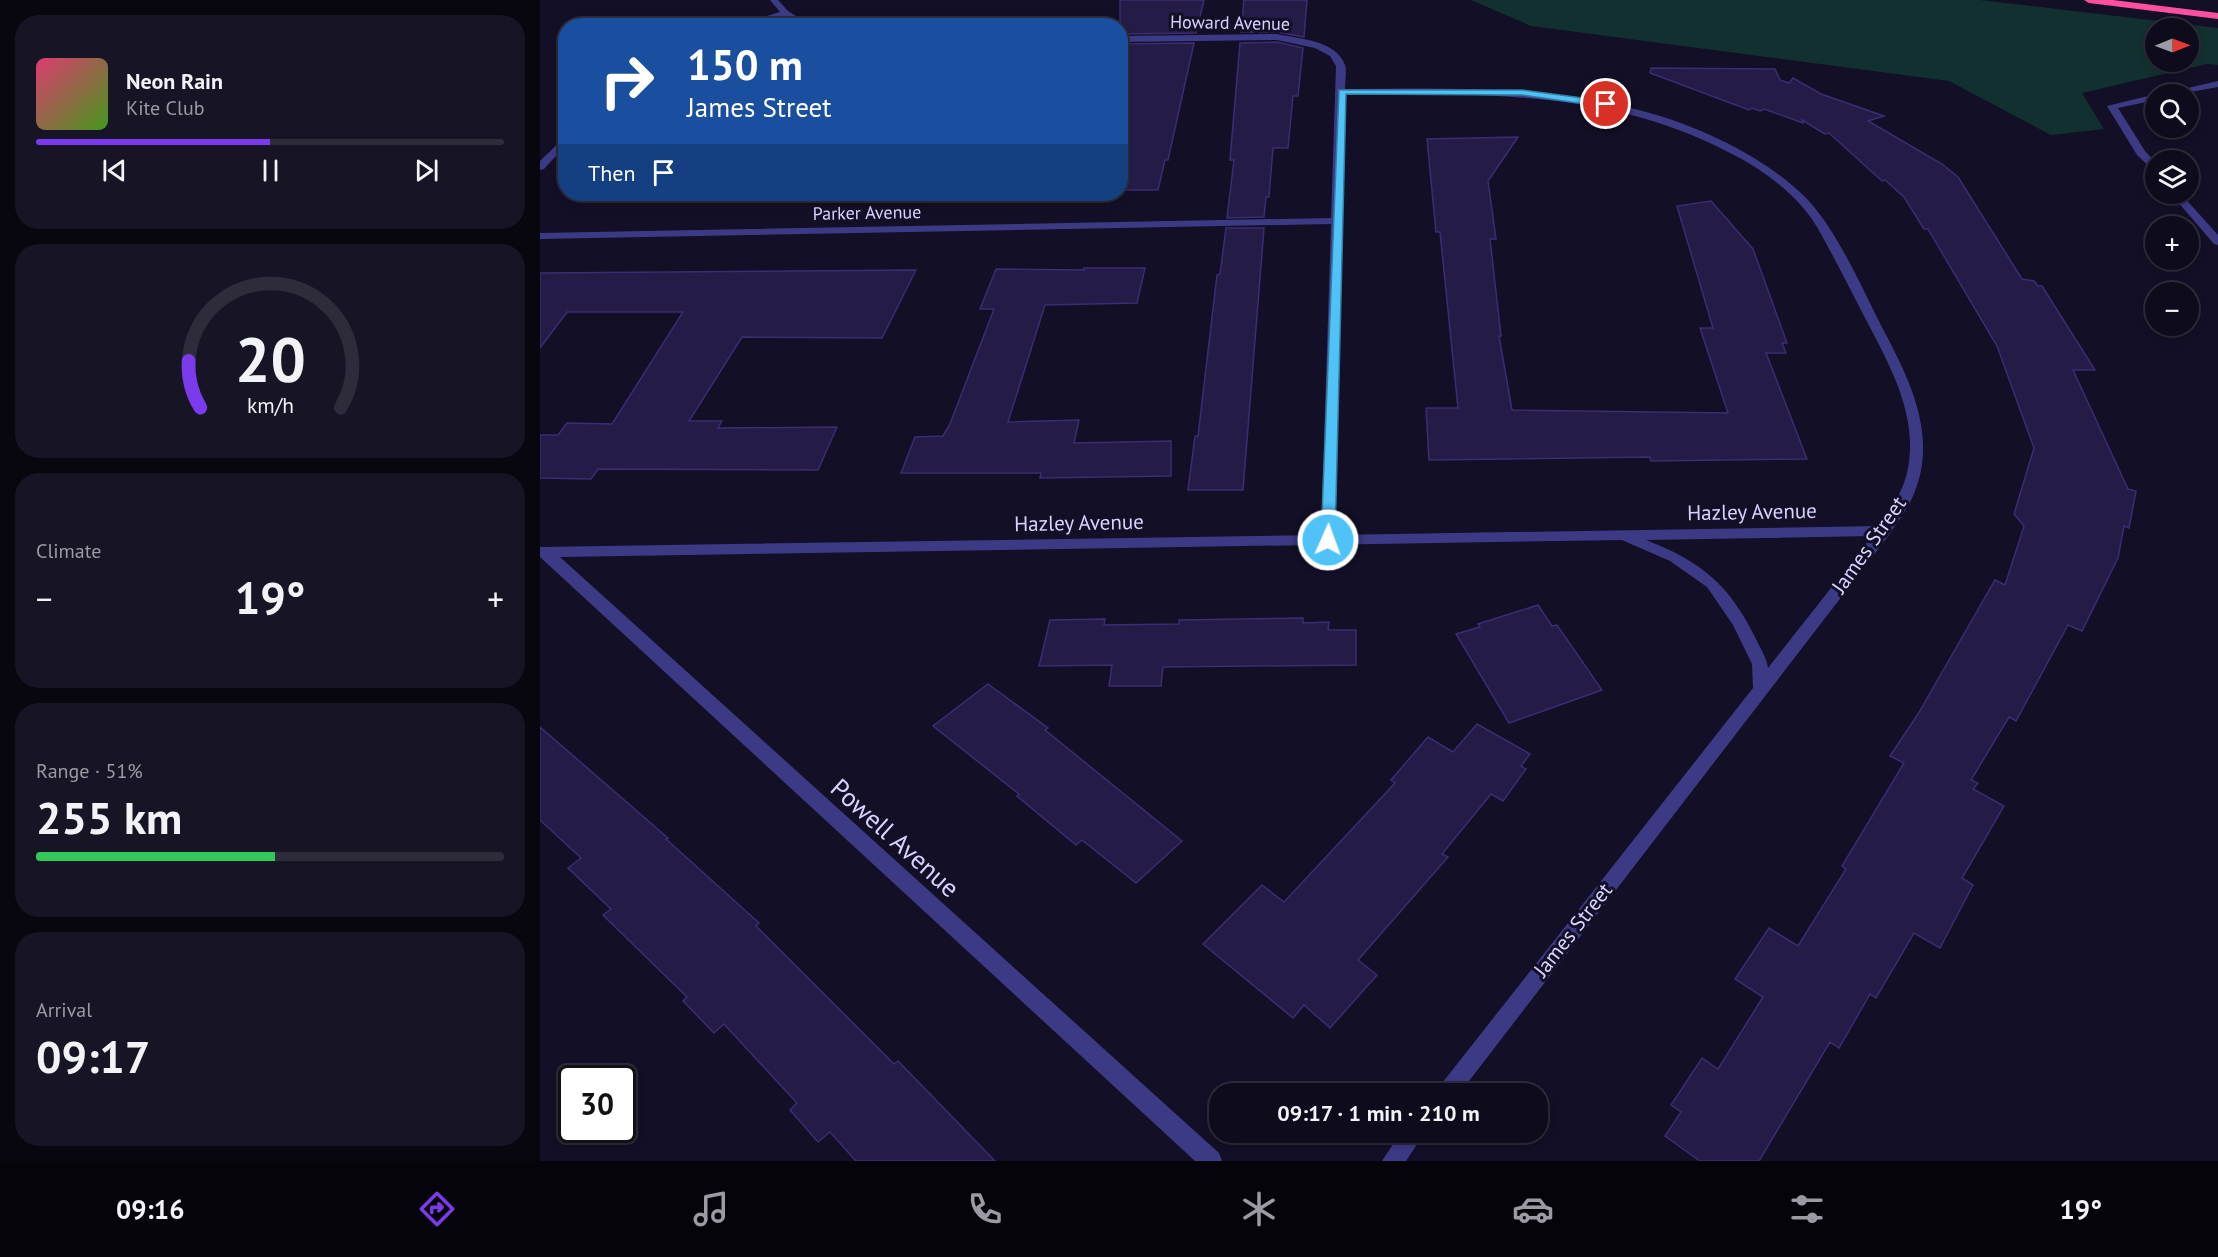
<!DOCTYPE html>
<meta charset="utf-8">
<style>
:root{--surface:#0e0b1c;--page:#171425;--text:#f1f3f6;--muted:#9b9ba3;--line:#2e2b3b;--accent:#7c3aed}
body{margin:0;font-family:"PT Sans",sans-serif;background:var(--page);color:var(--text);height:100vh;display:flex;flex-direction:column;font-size:22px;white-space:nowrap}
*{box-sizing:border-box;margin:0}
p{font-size:20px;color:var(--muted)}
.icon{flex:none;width:33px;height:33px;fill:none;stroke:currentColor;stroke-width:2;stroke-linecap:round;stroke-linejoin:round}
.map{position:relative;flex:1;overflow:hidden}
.side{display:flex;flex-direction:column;gap:15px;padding:15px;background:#08060f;width:540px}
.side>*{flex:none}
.banner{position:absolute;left:18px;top:18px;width:570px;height:183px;border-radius:24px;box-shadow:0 3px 9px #0003,0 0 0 2px var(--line);background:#1a4fa0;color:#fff;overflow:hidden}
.needle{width:39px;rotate:89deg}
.controls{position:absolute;left:1605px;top:18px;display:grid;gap:12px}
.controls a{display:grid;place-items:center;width:54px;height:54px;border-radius:50%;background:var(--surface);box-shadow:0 3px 9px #0003,0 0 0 2px var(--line);font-size:30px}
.speed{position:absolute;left:18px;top:1065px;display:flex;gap:12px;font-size:30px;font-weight:700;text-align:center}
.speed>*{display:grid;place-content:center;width:78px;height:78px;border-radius:50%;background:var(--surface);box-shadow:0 3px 9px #0003,0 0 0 2px var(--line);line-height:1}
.speed .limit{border:3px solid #111;border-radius:9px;background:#fff;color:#111}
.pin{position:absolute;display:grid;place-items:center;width:51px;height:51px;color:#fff;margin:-26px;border:3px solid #fff;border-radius:50%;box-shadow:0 2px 6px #0007}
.me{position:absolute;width:66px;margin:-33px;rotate:2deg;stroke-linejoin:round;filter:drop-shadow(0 0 4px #0008)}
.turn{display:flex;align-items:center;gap:21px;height:126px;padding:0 30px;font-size:27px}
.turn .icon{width:78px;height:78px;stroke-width:2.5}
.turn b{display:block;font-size:42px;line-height:51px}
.then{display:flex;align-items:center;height:57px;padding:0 30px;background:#0003;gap:12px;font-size:22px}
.big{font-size:45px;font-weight:700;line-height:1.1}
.side .card{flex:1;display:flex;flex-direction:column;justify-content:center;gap:9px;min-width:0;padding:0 21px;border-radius:24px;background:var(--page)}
.side .dial{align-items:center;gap:0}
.dial svg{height:156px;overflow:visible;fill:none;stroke:var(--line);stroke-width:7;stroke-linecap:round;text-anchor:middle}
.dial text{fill:var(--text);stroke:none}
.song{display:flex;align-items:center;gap:18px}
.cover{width:72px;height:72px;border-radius:9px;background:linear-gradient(135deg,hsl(340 70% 55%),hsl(100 70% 35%))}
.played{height:6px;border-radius:3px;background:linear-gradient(90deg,var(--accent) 50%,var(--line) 50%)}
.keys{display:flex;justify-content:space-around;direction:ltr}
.heat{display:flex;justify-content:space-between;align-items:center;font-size:33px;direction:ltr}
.charge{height:9px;border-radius:4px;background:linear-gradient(90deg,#34c759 51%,var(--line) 0)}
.trip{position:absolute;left:669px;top:1083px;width:339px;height:60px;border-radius:24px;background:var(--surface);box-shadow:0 3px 9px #0003,0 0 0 2px var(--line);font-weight:700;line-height:60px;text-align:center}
.tabs{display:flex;height:96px;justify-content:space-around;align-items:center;background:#06040b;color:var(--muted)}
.tabs .icon{width:42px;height:42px}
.tabs .active{color:var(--accent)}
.tabs b{font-size:27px;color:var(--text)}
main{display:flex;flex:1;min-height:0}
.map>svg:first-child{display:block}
</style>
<main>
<section class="side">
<div class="card">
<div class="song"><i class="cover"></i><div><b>Neon Rain</b><p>Kite Club</p></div></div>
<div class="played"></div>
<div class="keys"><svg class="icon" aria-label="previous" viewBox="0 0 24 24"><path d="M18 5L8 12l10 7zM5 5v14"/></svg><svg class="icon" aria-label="pause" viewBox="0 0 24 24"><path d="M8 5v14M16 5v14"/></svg><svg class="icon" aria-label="next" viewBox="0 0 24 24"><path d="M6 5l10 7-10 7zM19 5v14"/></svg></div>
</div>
<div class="card dial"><svg viewBox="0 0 100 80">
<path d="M14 69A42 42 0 1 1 86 69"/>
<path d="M14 69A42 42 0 0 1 8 45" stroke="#7c3aed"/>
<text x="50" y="56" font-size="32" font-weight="700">20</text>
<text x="50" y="72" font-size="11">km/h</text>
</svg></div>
<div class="card"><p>Climate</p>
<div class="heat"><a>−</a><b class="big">19°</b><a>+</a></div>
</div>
<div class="card"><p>Range · 51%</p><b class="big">255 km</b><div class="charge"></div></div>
<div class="card"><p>Arrival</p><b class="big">09:17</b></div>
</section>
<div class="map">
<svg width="1678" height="1161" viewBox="0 0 1678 1161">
<rect width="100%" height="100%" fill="#130f26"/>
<path fill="#12302f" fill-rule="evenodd" d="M 931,0 L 1440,0 L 1678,28 L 1678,65 L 1667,64 L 1542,93 L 1564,129 L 1511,135 L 1409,81 L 991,26 ZM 1616,28 L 1648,28 L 1648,62 L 1616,62 Z"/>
<g fill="#241b47" stroke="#3b2d73" stroke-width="1.5">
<path d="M 580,0 L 664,0 L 656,33 L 580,34 Z"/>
<path d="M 704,0 L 767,0 L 764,37 L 737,32 L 701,32 Z"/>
<path d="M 737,42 L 763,48 L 758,96 L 753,96 L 748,148 L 733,148 L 729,197 L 726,197 L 724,217 L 687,218 L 694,160 L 690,160 L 700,43 Z"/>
<path d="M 654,43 L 628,160 L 625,160 L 618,190 L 580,190 L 580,44 Z"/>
<path d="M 1111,68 L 1235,69 L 1240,80 L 1249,83 L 1253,78 L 1281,94 L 1344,116 L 1328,121 L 1402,164 L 1418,177 L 1482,279 L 1494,281 L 1498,286 L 1502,286 L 1555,370 L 1533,370 L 1588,489 L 1596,491 L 1589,528 L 1584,526 L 1578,558 L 1542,631 L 1528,625 L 1476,721 L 1469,717 L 1431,780 L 1438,783 L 1433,789 L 1464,806 L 1422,878 L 1433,885 L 1400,948 L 1374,933 L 1336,998 L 1330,994 L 1299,1048 L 1290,1042 L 1219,1161 L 1160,1161 L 1125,1136 L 1141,1112 L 1131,1105 L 1162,1058 L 1178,1069 L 1223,997 L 1195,979 L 1229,928 L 1258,946 L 1306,869 L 1302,866 L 1364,763 L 1350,756 L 1378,714 L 1455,580 L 1465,585 L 1484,526 L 1474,514 L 1494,448 L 1457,346 L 1388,229 L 1384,229 L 1364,197 L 1345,180 L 1342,181 L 1289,133 L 1285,134 L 1262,120 L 1263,123 L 1224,109 L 1220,111 L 1212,108 L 1209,110 L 1110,73 Z"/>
<path d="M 978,137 L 948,181 L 956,239 L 950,239 L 961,336 L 959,336 L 972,410 L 1188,413 L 1160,328 L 1173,328 L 1137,206 L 1171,201 L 1213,249 L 1247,343 L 1242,343 L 1246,353 L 1226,353 L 1267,459 L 1111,461 L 1110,457 L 889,460 L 886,408 L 918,408 L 900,232 L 896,232 L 887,139 Z"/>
<path d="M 686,228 L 724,228 L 703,490 L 648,490 L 655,436 L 658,436 L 677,275 L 680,274 Z"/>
<path d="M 544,268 L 605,268 L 597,303 L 505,305 L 468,422 L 539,420 L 534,443 L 631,441 L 631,476 L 500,478 L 501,473 L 361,473 L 375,437 L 403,436 L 410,424 L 454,309 L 440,309 L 456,269 L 544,270 Z"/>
<path d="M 376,270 L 342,338 L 202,337 L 149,421 L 182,421 L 178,428 L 297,427 L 278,470 L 58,469 L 51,479 L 0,478 L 0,435 L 18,435 L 27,423 L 72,424 L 143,312 L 27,312 L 0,348 L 0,273 Z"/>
<path d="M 998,605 L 1012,626 L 1017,625 L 1062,690 L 969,723 L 916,634 L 940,627 L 938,624 Z"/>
<path d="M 763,618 L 763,623 L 789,622 L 788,630 L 816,630 L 816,665 L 623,667 L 621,686 L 569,686 L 572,665 L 499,666 L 510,620 L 565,619 L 564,625 L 639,624 L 639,620 Z"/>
<path d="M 448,684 L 508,728 L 505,730 L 642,841 L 596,883 L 542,840 L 536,845 L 477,796 L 479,794 L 393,726 Z"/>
<path d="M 937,724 L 990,754 L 981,766 L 986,769 L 963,801 L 951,794 L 902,854 L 908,857 L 818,960 L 837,975 L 790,1028 L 764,1005 L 753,1018 L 663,944 L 722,885 L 744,902 L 855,783 L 851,780 L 888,737 L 913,752 Z"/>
<path d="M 0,727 L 128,838 L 126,839 L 219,923 L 216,926 L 354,1064 L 358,1061 L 455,1161 L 316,1161 L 290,1132 L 278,1142 L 250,1110 L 257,1103 L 184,1024 L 174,1033 L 143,1001 L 147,997 L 63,915 L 71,909 L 28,868 L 41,858 L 0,820 Z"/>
</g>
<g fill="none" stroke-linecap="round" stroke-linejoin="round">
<g fill="#3d3a85" fill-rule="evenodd">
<path d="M 230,0 L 238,0 L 248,11 L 272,26 L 261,26 L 244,16 L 210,26 L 195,26 L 240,12 Z"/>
<path d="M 737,34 C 759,39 796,40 805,65 C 807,71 805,82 805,89 C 934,88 1069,83 1187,143 C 1216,158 1245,176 1268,200 C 1300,235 1323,291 1345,333 C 1372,384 1398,439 1373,496 C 1367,510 1357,522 1349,535 L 919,1094 L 896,1094 L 899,1087 L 1213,688 L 1212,664 L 1193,625 L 1167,587 L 1130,561 L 1082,540 L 20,557 L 679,1153 L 682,1161 L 655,1161 L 0,557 L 0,547 L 781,535 L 791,224 L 0,239 L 0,233 L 791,218 L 796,66 L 790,56 L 775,48 L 737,40 L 580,42 L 580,36 ZM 905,94 C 1010,97 1095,104 1190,153 C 1226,171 1262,198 1281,234 C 1296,261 1310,289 1324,316 C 1349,364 1380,416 1367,473 C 1362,493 1351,509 1340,526 L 795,535 L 805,95 ZM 1332,536 L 1228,668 C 1227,658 1220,648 1216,639 C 1189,584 1162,562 1106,540 Z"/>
<path d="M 1678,81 L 1678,87 L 1639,94 L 1622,94 Z"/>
<path d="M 1616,94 L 1616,100 L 1578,108 L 1605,151 L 1616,163 L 1616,173 L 1597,155 L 1567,106 Z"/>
<path d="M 26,136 L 26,145 L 4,169 L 0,170 L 0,161 Z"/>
<path d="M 1631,194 L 1641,194 L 1678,235 L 1678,245 L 1674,244 Z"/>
<path d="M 861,1132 L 885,1132 L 866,1161 L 842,1161 Z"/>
</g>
<path fill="#ff4fa3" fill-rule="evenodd" d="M 1544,0 L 1573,0 L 1678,13 L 1678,19 L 1549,3 Z"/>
</g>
<path fill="#4fc3f7" stroke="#337fa1" stroke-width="1.5" d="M 799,90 L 983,90 L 1066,101 L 1071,104 L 1066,107 L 983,95 L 806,94 L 795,540 L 788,544 L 781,540 Z"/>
<g text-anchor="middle" stroke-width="6" stroke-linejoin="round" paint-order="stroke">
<g font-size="18" fill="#d9d4ff" stroke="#130f26">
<text transform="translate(690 23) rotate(1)" y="6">Howard Avenue</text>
<text transform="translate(327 213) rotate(-1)" y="6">Parker Avenue</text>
</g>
<g font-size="21" fill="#d9d4ff" stroke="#130f26">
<text transform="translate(1212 512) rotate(-1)" y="7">Hazley Avenue</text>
<text transform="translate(539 523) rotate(-1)" y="7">Hazley Avenue</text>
<text transform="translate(1329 545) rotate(-55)" y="7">James Street</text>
<text transform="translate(1033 930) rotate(-52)" y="7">James Street</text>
</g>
<g font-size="26" fill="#d9d4ff" stroke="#130f26">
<text transform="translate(355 838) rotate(42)" y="9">Powell Avenue</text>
</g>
</g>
</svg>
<div class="controls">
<a><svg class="needle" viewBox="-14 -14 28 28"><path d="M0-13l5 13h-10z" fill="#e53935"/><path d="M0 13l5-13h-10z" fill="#9b9ba3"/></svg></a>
<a><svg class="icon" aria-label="search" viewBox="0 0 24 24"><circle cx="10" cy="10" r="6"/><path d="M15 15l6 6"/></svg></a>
<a><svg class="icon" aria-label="layers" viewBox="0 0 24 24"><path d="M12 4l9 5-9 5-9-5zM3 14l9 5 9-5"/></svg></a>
<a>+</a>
<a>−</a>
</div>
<div class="speed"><div class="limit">30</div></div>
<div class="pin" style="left:1066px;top:104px;background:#d93025"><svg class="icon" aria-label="arrive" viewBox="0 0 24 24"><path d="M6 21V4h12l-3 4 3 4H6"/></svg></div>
<svg class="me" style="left:788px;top:540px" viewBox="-20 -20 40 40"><circle r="17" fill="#4fc3f7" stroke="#fff" stroke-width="3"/><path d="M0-11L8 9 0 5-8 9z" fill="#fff"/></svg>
<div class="trip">09:17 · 1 min · 210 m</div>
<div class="banner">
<div class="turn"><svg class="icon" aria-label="right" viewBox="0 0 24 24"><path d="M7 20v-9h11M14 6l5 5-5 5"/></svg><div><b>150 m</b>James Street</div></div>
<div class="then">Then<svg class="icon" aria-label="arrive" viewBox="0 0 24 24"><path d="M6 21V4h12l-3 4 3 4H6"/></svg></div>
</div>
</div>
</main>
<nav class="tabs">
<b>09:16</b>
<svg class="icon active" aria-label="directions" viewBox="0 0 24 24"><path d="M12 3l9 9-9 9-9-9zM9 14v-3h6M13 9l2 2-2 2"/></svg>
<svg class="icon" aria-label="music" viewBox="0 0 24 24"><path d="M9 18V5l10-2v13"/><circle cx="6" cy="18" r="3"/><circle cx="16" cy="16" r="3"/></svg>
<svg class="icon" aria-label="phone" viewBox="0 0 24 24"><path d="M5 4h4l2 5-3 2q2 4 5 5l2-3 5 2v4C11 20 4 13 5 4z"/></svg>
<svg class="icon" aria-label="climate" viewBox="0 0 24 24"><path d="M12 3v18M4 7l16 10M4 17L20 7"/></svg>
<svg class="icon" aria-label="car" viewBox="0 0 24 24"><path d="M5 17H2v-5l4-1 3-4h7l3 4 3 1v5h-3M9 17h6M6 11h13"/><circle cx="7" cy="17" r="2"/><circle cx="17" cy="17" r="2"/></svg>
<svg class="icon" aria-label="filters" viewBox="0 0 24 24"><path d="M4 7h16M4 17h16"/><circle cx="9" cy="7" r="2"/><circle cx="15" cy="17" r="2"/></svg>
<b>19°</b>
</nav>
